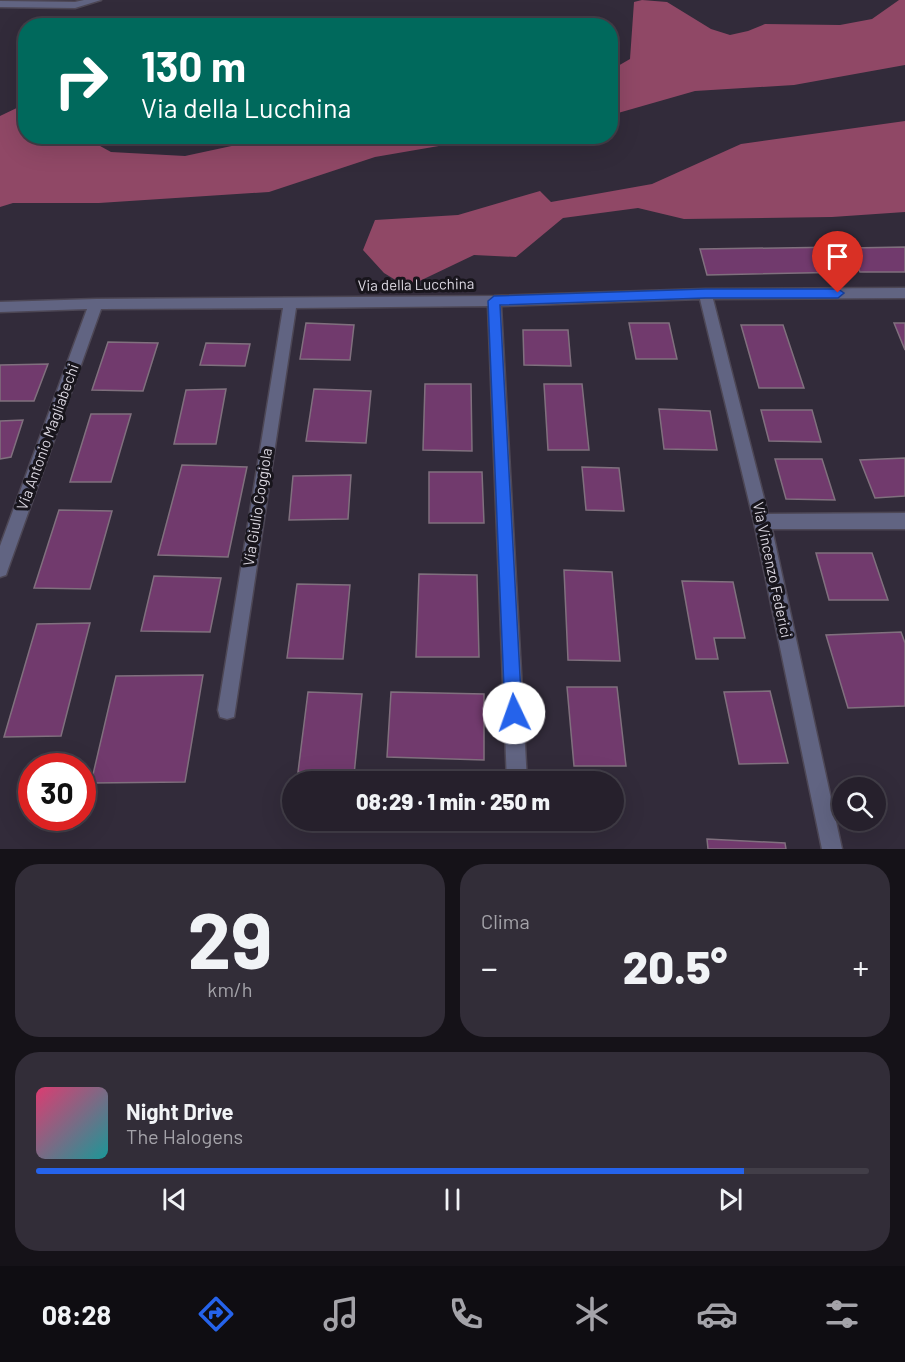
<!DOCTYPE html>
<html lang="it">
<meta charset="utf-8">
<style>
:root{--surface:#26202c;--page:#322d38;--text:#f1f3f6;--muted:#a4a3a9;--line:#423e48;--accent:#2563eb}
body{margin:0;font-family:Barlow,sans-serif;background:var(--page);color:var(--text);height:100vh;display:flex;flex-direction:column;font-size:22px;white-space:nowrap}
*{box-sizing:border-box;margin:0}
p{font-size:20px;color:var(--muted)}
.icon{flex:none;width:33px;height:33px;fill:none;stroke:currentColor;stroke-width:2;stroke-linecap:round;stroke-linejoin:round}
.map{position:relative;height:849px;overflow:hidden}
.details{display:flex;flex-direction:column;gap:15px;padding:15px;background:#151218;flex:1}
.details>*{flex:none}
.banner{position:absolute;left:18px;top:18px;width:600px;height:126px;border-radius:24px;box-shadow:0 6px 24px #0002,0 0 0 2px var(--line);background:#00695c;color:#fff;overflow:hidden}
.controls{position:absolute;left:832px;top:777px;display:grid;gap:12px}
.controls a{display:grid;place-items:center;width:54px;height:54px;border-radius:50%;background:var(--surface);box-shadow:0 6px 24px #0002,0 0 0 2px var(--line);font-size:30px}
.speed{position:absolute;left:18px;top:753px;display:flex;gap:12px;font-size:30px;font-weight:700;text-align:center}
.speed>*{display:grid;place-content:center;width:78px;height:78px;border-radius:50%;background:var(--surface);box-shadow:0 6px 24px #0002,0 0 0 2px var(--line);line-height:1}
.speed .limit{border:9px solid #d22;background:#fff;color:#111}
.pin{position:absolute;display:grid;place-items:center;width:51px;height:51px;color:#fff;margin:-62px -26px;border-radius:50% 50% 50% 0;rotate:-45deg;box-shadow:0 0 6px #0007}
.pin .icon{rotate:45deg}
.me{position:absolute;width:66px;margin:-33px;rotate:357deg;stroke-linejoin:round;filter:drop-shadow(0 0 4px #0008)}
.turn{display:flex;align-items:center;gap:21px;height:126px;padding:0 24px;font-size:27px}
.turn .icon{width:78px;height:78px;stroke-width:2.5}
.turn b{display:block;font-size:42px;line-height:51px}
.big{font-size:45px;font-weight:800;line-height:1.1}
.details .widget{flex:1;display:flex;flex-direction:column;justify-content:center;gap:9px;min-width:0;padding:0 21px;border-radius:24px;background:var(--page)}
.details .dial{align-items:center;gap:0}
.dial b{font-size:78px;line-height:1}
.song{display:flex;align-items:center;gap:18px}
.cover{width:72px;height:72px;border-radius:9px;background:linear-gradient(135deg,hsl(340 70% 55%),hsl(180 70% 35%))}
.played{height:6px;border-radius:3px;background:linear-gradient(90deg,var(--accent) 85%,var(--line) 85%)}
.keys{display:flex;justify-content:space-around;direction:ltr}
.heat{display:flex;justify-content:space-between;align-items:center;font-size:33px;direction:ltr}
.details .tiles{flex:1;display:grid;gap:15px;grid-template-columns:1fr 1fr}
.widget:last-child{grid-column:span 2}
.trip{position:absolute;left:282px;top:771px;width:342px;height:60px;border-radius:30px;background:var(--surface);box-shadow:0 6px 24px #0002,0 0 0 2px var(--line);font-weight:800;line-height:60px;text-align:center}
.tabs{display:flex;height:96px;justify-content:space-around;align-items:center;background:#0f0d12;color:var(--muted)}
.tabs .icon{width:42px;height:42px}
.tabs .active{color:var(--accent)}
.tabs b{font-size:27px;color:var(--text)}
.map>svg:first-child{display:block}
</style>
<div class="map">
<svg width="905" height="849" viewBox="0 0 905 849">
<rect width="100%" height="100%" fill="#322b3a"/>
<g fill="#904866">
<path d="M 642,0 L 667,2 L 711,29 L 730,35 L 748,31 L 765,24 L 840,25 L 872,19 L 899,0 L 905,0 L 905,65 L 794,85 L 695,91 L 611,115 L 611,70 L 630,59 L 634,2 Z"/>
<path d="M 25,104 L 26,136 L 90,137 L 91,141 L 111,152 L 185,156 L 273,137 L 491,137 L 375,157 L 269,192 L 99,203 L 13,203 L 0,207 L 0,116 Z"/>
<path d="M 905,121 L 905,212 L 832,217 L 684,219 L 638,208 L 563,218 L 516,257 L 474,255 L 407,287 L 384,273 L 363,250 L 375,220 L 458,215 L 540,191 L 551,202 L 652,184 L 741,144 Z"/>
</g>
<g fill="#713a6d" stroke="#80707e" stroke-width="1.5">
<path d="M 842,247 L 853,272 L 707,275 L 700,249 Z"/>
<path d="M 905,247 L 905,272 L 860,272 L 850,248 Z"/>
<path d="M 306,323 L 354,325 L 350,360 L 300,359 Z"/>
<path d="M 629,323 L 669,323 L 677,359 L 636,359 Z"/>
<path d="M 894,323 L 905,323 L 905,350 Z"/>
<path d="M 741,325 L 783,325 L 804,388 L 759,388 Z"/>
<path d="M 523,330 L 568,330 L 571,366 L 524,365 Z"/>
<path d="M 108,342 L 158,343 L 143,391 L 92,390 Z"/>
<path d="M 206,343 L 250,344 L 245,366 L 200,365 Z"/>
<path d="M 48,364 L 34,401 L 0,401 L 0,365 Z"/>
<path d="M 425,384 L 471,384 L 472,451 L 423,450 Z"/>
<path d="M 544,384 L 582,384 L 589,450 L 548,450 Z"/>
<path d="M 226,389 L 216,444 L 174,444 L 186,390 Z"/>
<path d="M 314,389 L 371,391 L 366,443 L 306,441 Z"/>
<path d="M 659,409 L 710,411 L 717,450 L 664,449 Z"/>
<path d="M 761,410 L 812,410 L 821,442 L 769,441 Z"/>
<path d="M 91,414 L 131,414 L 111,482 L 70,482 Z"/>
<path d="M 23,420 L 11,457 L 0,459 L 0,421 Z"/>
<path d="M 905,458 L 905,496 L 875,498 L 860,460 Z"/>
<path d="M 775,459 L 822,459 L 835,500 L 786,499 Z"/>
<path d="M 182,465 L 247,467 L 228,557 L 158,555 Z"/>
<path d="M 582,467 L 619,468 L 624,511 L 586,510 Z"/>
<path d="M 429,472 L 482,472 L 484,523 L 429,523 Z"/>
<path d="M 351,475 L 348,519 L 289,520 L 293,476 Z"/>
<path d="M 59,510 L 112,511 L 90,589 L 34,588 Z"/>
<path d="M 816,553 L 872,553 L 888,600 L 829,600 Z"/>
<path d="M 564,570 L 612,572 L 620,661 L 568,660 Z"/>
<path d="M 419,574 L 477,575 L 479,657 L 416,657 Z"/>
<path d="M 154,576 L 221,578 L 210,632 L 141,631 Z"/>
<path d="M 682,581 L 733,582 L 745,638 L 714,638 L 718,659 L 696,659 Z"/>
<path d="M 297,584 L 350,585 L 343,659 L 287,658 Z"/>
<path d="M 90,623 L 61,736 L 4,737 L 37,624 Z"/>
<path d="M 901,632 L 905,643 L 905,706 L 848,708 L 826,635 Z"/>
<path d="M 203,675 L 185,782 L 91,783 L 116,676 Z"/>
<path d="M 567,687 L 617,687 L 626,766 L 574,766 Z"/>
<path d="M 770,691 L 788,763 L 739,764 L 724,692 Z"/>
<path d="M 308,692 L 362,694 L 354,775 L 298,772 Z"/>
<path d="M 391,692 L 484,694 L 484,760 L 387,757 Z"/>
<path d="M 707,839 L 785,843 L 786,849 L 708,849 Z"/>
</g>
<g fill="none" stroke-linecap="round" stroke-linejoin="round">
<g stroke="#4d4755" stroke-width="3">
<g id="minor">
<path d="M 84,0 L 101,0 L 75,8 L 0,7 L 0,1 L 75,2 Z"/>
<path d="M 905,288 L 905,298 L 713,299 L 768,514 L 905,513 L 905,529 L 772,529 L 842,849 L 822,849 L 754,522 L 700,299 L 501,306 L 527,782 L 507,782 L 488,306 L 296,308 L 234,717 L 227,719 L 220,717 L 218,710 L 283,308 L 101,309 L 8,569 L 6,575 L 0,577 L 0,546 L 87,309 L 0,312 L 0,302 L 96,299 L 494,296 L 705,289 Z"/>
</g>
</g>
<use href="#minor" fill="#616482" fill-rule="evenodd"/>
</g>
<path fill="#2563eb" stroke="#184099" stroke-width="1.5" d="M 705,289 L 838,289 L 844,293 L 838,298 L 705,298 L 500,305 L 522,713 L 520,719 L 514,721 L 508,719 L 505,713 L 488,301 L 494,296 Z"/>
<g text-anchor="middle" stroke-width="6" stroke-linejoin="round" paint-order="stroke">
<g font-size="15" fill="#dcd8e2" stroke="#18151c">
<text transform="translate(416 285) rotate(-1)" y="5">Via della Lucchina</text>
<text transform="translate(48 437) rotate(-70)" y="5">Via Antonio Magliabechi</text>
<text transform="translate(258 507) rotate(-81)" y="5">Via Giulio Coggiola</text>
<text transform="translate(772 570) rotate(78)" y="5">Via Vincenzo Federici</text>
</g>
</g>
</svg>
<div class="controls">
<a><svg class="icon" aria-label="search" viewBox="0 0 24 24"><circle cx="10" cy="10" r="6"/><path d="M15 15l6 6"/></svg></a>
</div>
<div class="speed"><div class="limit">30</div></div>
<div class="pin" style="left:838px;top:293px;background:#d93025"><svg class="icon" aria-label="arrive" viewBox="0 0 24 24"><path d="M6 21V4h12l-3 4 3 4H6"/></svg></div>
<svg class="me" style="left:514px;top:713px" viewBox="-20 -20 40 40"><circle r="19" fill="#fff"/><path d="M0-13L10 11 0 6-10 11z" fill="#2563eb"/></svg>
<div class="trip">08:29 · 1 min · 250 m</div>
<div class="banner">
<div class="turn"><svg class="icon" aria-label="right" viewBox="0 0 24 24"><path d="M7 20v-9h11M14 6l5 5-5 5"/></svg><div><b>130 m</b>Via della Lucchina</div></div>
</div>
</div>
<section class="details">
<div class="tiles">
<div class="widget dial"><b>29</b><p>km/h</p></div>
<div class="widget"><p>Clima</p>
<div class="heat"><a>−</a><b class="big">20.5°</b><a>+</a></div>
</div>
<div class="widget">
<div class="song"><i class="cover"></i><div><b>Night Drive</b><p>The Halogens</p></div></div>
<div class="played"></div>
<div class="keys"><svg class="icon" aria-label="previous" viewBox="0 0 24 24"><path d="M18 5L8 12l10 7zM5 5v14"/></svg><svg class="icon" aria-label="pause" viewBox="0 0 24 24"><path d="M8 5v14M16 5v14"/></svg><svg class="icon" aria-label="next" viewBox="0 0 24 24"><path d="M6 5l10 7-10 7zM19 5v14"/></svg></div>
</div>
</div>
</section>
<nav class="tabs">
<b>08:28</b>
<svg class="icon active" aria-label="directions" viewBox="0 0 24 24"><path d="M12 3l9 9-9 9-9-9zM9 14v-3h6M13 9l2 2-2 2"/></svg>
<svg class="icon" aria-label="music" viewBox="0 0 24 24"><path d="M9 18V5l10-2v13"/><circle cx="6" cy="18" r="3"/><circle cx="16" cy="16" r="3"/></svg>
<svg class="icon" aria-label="phone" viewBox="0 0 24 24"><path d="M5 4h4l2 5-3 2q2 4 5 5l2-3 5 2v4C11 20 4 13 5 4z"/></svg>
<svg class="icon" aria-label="climate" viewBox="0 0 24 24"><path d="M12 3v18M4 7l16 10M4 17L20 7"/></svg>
<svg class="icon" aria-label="car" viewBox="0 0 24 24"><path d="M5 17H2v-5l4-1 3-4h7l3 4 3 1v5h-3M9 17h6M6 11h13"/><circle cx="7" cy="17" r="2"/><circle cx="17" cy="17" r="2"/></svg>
<svg class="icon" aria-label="filters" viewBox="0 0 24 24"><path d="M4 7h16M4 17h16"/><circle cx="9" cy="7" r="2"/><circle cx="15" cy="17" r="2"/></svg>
</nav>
